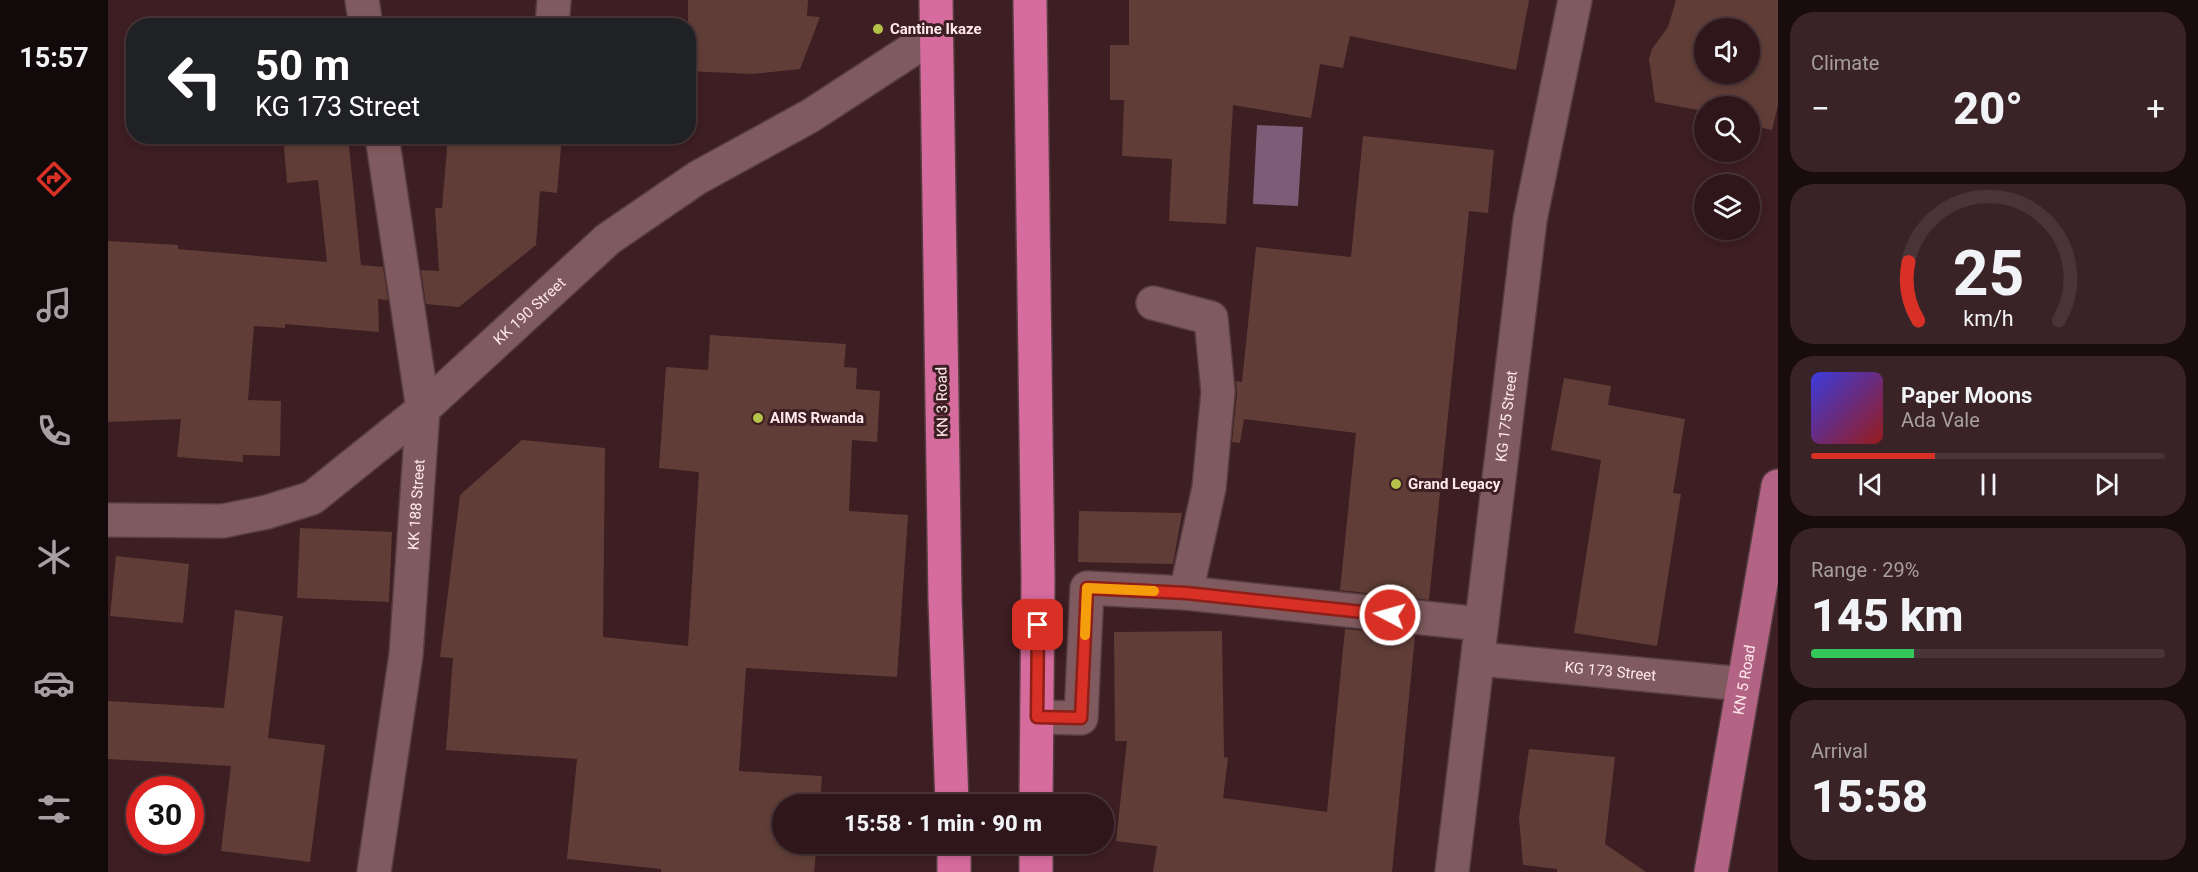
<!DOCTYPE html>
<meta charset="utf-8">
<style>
:root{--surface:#2e161a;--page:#3a2327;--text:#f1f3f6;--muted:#a79fa2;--line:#493539;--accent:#d93025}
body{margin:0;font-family:Roboto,sans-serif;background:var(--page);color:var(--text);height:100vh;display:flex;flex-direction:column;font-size:22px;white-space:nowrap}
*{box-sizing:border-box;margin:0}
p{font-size:20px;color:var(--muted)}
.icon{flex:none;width:33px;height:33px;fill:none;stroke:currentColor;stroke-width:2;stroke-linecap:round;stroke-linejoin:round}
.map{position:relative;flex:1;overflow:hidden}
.panel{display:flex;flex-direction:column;gap:12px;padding:12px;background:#190c0e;width:420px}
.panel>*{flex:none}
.top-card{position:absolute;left:18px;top:18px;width:570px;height:126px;border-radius:24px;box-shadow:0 3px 9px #0003,0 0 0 2px var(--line);background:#202124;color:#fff;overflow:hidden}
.controls{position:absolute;left:1586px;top:18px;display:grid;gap:12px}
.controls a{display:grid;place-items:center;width:66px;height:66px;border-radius:50%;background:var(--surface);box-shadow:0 3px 9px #0003,0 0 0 2px var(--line);font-size:30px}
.speed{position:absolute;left:18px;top:776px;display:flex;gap:12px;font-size:30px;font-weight:700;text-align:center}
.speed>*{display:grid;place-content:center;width:78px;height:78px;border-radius:50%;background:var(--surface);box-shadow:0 3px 9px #0003,0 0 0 2px var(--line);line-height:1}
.speed .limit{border:9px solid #d22;background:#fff;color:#111}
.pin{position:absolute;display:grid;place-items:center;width:51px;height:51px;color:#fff;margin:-26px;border-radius:12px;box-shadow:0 3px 9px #0006}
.me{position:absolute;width:66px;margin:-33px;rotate:276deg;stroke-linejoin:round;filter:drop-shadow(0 0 4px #0008)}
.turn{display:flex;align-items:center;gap:21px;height:126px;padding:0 30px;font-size:27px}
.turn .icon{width:78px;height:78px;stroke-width:2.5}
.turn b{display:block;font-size:42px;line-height:51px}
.big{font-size:45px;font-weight:800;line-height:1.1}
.panel .widget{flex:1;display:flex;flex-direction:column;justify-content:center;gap:9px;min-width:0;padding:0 21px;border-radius:24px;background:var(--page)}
.panel .dial{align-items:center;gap:0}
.dial svg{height:156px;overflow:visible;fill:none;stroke:var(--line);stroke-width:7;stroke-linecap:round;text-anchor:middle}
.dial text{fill:var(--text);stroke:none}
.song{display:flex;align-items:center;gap:18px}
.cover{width:72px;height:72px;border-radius:9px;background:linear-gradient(135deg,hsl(240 70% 55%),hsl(0 70% 35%))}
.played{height:6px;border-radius:3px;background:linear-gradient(90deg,var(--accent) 35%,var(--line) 35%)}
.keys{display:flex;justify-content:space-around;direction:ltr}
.heat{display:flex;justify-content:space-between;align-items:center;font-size:33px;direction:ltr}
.charge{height:9px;border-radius:4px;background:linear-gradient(90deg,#34c759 29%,var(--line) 0)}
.trip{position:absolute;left:664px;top:794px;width:342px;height:60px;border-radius:30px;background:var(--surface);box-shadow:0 3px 9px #0003,0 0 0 2px var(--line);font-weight:800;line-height:60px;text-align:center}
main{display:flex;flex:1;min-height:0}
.dock{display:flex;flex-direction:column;width:108px;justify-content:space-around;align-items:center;background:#12090a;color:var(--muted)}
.dock .icon{width:42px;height:42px}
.dock .active{color:var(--accent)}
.dock b{font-size:27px;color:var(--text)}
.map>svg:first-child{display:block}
</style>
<main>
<nav class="dock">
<b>15:57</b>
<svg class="icon active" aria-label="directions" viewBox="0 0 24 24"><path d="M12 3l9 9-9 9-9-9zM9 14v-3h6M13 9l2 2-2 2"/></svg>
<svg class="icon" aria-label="music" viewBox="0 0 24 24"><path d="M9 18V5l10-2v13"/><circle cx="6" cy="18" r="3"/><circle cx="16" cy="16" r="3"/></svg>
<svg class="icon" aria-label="phone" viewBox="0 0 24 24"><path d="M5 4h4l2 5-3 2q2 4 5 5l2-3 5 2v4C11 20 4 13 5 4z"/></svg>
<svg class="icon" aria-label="climate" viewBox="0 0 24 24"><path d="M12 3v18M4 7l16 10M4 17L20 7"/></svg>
<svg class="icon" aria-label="car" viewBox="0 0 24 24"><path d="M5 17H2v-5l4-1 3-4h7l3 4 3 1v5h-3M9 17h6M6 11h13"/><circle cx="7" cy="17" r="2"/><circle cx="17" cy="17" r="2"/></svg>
<svg class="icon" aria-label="filters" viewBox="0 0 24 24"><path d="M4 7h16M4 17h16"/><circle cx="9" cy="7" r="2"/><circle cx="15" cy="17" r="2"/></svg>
</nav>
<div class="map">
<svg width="1670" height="872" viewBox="0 0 1670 872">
<rect width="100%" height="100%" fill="#3d1e22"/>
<path fill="#7c5c77" d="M 1149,125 L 1195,127 L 1190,206 L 1145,204 Z"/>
<g fill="#603e37" fill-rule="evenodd">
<path d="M 580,0 L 700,0 L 699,16 L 712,17 L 692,69 L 644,74 L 580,71 Z"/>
<path d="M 1021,0 L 1421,0 L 1408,70 L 1242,36 L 1235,68 L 1212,64 L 1203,118 L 1125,105 L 1118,224 L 1061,221 L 1064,159 L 1014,156 L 1016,100 L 1002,100 L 1002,45 L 1021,45 Z"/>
<path d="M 1568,0 L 1670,0 L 1670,105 L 1664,130 L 1641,125 L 1641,106 L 1596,106 L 1596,116 L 1591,115 L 1590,110 L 1547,102 L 1541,59 L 1544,49 L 1560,27 ZM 1596,28 L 1641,28 L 1641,74 L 1596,74 Z"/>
<path d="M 175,136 L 240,136 L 253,265 L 275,267 L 280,300 L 270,299 L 271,332 L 177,324 L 177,328 L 146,326 L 140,400 L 173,401 L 172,456 L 135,455 L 135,462 L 69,457 L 73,419 L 0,422 L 0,241 L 70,245 L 70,249 L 219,262 L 210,180 L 179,183 Z"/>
<path d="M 340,136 L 454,136 L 449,193 L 432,191 L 428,245 L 351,307 L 318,304 L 313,270 L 331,271 L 327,208 L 334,208 Z"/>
<path d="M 1255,136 L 1386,150 L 1380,213 L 1361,211 L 1321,600 L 1232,590 L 1248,433 L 1136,419 L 1132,443 L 1124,442 L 1129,394 L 1128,381 L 1134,382 L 1148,247 L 1243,257 Z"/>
<path d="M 602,335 L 738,344 L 736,367 L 749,368 L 748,389 L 772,391 L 769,442 L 744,440 L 741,511 L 800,515 L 789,677 L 638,668 L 631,771 L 714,776 L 712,804 L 675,804 L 675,843 L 709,843 L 706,872 L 553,872 L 553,869 L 459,859 L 469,759 L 338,750 L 345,658 L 332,657 L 352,495 L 414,440 L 497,448 L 495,637 L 580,646 L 591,472 L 551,468 L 558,367 L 600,370 Z"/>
<path d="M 1456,378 L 1503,386 L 1500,405 L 1577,419 L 1565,493 L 1573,494 L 1549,646 L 1466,633 L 1493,460 L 1443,450 Z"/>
<path d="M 971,511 L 1074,513 L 1065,564 L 970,562 Z"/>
<path d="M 192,528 L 284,532 L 281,602 L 189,598 Z"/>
<path d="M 8,556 L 81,564 L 75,623 L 2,616 Z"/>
<path d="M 127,610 L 175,616 L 160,738 L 217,745 L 202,862 L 113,851 L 123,766 L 0,759 L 0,701 L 116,708 Z"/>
<path d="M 1237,629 L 1307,636 L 1284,872 L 1045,872 L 1049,846 L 1008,841 L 1019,741 L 1007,741 L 1006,632 L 1114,631 L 1116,757 L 1120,758 L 1115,798 L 1219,812 Z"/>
<path d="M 1421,749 L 1507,757 L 1497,844 L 1538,872 L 1449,872 L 1449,869 L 1415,865 L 1411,818 Z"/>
</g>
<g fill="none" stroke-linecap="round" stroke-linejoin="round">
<g stroke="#573d41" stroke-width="36">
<g id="minor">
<path d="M 254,0 L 258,26"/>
<path d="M 444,26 L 446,0"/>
<path d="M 1045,303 L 1103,318 L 1110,392 L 1101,488 L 1078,593"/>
<path id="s1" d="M 0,520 L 115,521 L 159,512 L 204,498 L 315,409 L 500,239 L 589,178 L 702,116 L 828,34"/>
<path id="s2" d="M 1371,659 L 1635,684"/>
<path d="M 929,717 L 973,718 L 979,588 L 1078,593 L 1373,624"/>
<path id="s3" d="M 266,872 L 298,655 L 315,409 L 274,136"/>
<path id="s4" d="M 1344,872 L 1422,220 L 1467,0"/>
</g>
</g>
<g stroke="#573d41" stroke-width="36">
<g id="major">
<path id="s5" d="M 1603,872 L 1670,486"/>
</g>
</g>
<g stroke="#573d41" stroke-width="36">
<g id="highway">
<path d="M 828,0 L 837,600 L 844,804"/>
<path d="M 922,0 L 930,579 L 928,804"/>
<path d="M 846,843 L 846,872"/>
<path d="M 928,872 L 928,843"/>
</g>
</g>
<use href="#minor" stroke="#7f5a5e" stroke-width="33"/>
<use href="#major" stroke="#b36484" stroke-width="33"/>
<use href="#highway" stroke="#d66b9d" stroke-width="33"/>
</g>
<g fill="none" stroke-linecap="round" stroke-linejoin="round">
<g stroke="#8d1f18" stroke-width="15">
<path id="route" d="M 930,625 L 929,717 L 973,718 L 979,588 L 1078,593 L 1282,615"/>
</g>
<use href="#route" stroke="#d93025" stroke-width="10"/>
<path stroke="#f59e0b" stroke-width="10" d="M 977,635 L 979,588 L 1046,591"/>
</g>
<g fill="#b5c249" stroke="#3d1e22" stroke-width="2">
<circle cx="770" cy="29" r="6"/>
<circle cx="650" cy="418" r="6"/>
<circle cx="1288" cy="484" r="6"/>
</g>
<g text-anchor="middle" stroke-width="6" stroke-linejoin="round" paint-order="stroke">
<g font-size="15" font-weight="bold" fill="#ffe9ea" stroke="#3d1e22" text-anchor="start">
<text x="782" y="34">Cantine Ikaze</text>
<text x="662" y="423">AIMS Rwanda</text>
<text x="1300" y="489">Grand Legacy</text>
</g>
<g font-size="15" fill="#ffe9ea" stroke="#3d1e22">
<text dy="5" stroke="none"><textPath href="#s1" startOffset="494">KK 190 Street</textPath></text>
<text transform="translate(834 402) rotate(-91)" y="5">KN 3 Road</text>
<text dy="5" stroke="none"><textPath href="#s4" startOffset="459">KG 175 Street</textPath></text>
<text dy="5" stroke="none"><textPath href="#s3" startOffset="370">KK 188 Street</textPath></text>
<text dy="5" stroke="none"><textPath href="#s2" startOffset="132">KG 173 Street</textPath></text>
<text dy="5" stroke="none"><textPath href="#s5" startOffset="195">KN 5 Road</textPath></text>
</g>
</g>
</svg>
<div class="controls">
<a><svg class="icon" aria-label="sound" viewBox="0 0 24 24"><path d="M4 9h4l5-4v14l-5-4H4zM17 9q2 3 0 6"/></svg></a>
<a><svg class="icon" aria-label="search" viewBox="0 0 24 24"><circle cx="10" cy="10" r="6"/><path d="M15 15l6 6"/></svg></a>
<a><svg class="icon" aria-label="layers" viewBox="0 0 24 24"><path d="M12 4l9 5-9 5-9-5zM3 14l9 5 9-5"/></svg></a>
</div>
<div class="speed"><div class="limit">30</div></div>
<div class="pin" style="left:930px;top:625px;background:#d93025"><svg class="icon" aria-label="arrive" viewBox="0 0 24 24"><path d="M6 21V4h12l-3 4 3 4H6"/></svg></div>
<svg class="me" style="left:1282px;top:615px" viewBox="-20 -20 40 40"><circle r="17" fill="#d93025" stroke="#fff" stroke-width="3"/><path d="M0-11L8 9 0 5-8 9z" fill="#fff"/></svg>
<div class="trip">15:58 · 1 min · 90 m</div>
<div class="top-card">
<div class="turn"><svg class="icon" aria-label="left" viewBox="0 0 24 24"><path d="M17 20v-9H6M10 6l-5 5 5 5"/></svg><div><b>50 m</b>KG 173 Street</div></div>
</div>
</div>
<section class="panel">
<div class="widget"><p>Climate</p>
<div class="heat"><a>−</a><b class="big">20°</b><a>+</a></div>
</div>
<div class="widget dial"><svg viewBox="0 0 100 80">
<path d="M14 69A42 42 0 1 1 86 69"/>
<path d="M14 69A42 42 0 0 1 9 39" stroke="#d93025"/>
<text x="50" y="56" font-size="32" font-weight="700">25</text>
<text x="50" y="72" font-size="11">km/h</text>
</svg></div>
<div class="widget">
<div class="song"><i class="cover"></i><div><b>Paper Moons</b><p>Ada Vale</p></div></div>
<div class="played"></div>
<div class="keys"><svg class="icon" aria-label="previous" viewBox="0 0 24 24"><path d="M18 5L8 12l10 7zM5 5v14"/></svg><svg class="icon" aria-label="pause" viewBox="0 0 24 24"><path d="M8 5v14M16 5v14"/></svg><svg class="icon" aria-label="next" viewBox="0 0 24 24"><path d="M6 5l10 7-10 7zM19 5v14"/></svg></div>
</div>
<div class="widget"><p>Range · 29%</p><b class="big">145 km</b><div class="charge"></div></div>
<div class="widget"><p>Arrival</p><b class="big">15:58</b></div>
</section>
</main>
